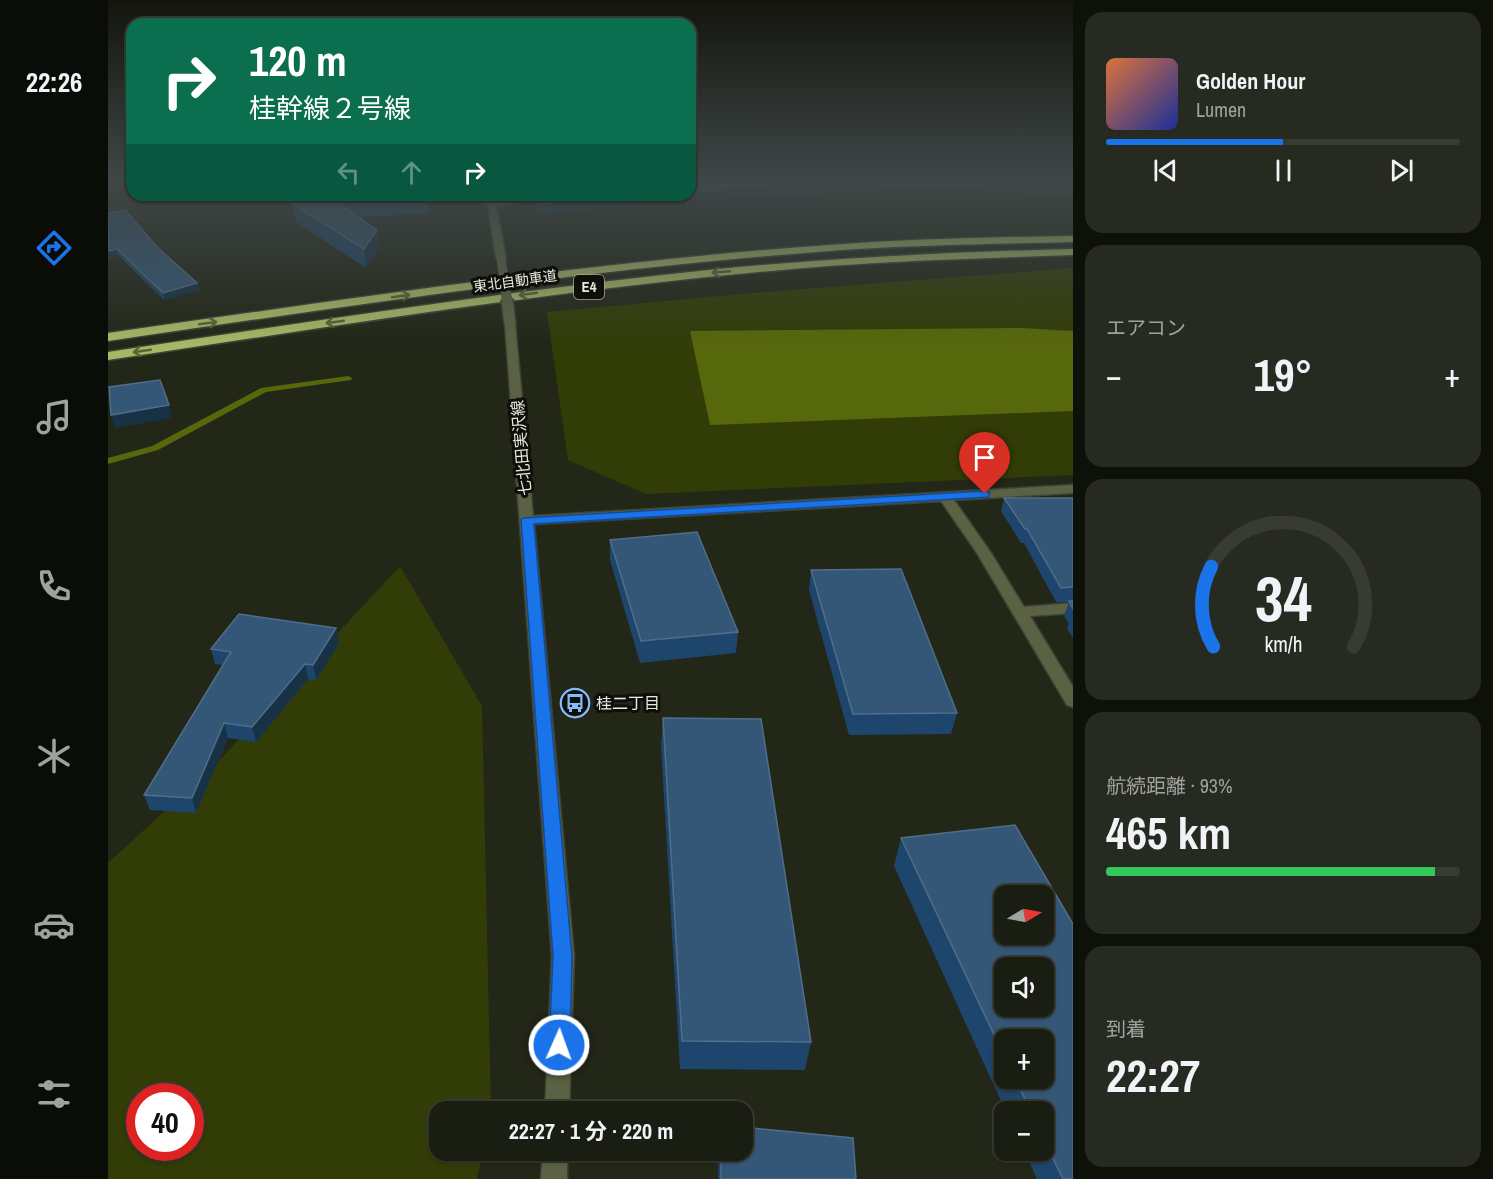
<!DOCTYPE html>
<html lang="ja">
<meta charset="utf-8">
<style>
:root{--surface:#1a1d12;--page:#272a20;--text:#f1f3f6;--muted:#9fa29f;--line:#383b32;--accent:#1a73e8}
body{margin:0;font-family:"Archivo Narrow","Noto Sans JP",sans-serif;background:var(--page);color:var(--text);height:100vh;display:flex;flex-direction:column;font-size:22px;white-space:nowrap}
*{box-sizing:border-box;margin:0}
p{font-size:20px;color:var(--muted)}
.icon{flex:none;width:33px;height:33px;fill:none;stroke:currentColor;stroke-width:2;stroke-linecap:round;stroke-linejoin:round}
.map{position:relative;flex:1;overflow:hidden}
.details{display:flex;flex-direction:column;gap:12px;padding:12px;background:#0e100a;width:420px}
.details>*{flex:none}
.guide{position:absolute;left:18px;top:18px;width:570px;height:183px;border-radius:18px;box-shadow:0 2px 4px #0004,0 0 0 2px var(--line);background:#0b6e4f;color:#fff;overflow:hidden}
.needle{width:39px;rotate:80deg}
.fabs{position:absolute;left:886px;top:885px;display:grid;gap:12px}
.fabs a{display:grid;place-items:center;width:60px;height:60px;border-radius:12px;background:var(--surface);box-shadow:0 2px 4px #0004,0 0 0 2px var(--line);font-size:30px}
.speed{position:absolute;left:18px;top:1083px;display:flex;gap:12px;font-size:30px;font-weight:700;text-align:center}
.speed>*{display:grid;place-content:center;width:78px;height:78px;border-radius:50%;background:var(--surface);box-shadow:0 2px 4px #0004,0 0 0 2px var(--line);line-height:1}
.speed .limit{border:9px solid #d22;background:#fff;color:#111}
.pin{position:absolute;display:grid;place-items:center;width:51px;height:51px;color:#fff;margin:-62px -26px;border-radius:50% 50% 50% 0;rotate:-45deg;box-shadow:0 0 6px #0007}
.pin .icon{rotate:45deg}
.me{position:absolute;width:66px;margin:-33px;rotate:2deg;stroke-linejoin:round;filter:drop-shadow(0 0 4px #0008)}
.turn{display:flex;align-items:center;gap:21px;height:126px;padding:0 24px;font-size:27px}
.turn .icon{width:78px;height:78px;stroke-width:2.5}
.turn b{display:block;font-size:42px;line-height:51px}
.lanes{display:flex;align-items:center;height:57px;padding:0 24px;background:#0003;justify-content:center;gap:30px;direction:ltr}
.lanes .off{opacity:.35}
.big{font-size:45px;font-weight:700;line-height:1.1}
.details .tile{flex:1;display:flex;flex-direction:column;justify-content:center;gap:9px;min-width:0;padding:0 21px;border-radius:18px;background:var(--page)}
.details .dial{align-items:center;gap:0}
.dial svg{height:156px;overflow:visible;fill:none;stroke:var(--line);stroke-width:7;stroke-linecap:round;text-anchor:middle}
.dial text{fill:var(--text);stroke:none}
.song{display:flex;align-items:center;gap:18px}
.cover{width:72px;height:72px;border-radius:9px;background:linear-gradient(135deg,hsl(20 70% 55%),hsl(230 70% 35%))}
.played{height:6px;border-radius:3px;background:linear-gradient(90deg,var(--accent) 50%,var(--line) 50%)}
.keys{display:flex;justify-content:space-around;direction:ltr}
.heat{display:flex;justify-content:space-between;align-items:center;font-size:33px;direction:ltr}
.charge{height:9px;border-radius:4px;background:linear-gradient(90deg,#34c759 93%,var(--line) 0)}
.trip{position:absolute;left:321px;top:1101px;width:324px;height:60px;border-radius:18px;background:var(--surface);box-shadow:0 2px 4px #0004,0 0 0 2px var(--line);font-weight:700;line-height:60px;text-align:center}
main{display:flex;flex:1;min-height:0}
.tabs{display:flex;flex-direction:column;width:108px;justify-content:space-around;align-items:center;background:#0a0c07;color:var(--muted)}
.tabs .icon{width:42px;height:42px}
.tabs .active{color:var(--accent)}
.tabs b{font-size:27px;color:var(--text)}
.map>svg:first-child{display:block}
</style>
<main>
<nav class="tabs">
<b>22:26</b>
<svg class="icon active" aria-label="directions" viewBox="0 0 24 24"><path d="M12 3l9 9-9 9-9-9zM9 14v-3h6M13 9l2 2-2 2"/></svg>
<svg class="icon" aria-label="music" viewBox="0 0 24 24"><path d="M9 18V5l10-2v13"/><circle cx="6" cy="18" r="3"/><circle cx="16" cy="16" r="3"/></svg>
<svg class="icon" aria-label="phone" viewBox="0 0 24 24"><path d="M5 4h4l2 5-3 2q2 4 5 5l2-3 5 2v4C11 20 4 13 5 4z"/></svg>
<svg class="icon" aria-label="climate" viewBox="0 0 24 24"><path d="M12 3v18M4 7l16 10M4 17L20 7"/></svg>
<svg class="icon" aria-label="car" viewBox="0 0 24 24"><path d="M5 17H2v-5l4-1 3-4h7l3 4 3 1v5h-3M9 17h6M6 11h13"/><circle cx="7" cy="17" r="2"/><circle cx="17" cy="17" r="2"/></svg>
<svg class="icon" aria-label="filters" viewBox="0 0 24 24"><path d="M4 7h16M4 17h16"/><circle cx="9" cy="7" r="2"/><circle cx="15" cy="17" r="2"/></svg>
</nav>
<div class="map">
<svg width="965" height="1179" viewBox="0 0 965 1179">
<rect width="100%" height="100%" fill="#232718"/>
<g fill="#323c06" fill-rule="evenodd">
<path d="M 899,180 L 965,180 L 965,196 L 921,196 Z"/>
<path d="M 965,268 L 965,475 L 538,494 L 460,460 L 439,312 L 645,293 Z"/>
<path d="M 292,566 L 374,706 L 383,1109 L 383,1112 L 332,1112 L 332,1150 L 375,1151 L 369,1179 L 0,1179 L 0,863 L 105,767 ZM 32,1096 L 82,1096 L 82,1148 L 32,1148 Z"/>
</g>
<path fill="#57670c" d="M 914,328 L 965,331 L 965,411 L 602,425 L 582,331 Z"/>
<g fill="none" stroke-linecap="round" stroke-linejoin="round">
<path fill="#57670c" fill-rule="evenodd" d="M 240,376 L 244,378 L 243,380 L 158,392 L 50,450 L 0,464 L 0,458 L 44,446 L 153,388 Z"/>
<g stroke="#3e4234" stroke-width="3">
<g id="minor">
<path d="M 371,195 L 379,195 L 380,199 L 385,201 L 434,195 L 457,195 L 388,206 L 398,258 L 393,261 L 388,258 L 380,205 L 373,202 Z"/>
<path d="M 402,321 L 407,324 L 425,516 L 965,485 L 965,493 L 846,500 L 883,553 L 916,607 L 965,603 L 965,613 L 922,616 L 965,687 L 965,707 L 959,705 L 869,553 L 833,501 L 426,524 L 466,956 L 461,1112 L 437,1112 L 444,956 L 397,324 Z"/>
<path d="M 435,1150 L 459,1150 L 459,1179 L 433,1179 Z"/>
</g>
</g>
<g stroke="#3e4234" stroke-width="3">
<g id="highway">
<path d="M 965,236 L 965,242 C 884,244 802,245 721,251 C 480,269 240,306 0,341 L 0,333 C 240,299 480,262 721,245 C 802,239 884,237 965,236 Z"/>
<path d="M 965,249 L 965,255 C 884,258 802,260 721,266 C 479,285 240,324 0,360 L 0,352 C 200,322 399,291 600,270 C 721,258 843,252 965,249 Z"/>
</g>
</g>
<use href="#minor" fill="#5a6243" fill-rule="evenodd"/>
<use href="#highway" fill="#a5b866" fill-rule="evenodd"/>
<g stroke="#3e4234" stroke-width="10" stroke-linecap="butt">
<path id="minor-bridge-far1" d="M 393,258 L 399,300"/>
</g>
<g stroke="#3e4234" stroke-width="14" stroke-linecap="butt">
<path id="minor-bridge" d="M 399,299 L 402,324"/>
</g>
<use href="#minor-bridge-far1" stroke="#5a6243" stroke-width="9"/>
<use href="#minor-bridge" stroke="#5a6243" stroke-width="11"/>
</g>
<g fill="#1e456c" fill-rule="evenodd">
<path d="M 582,180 L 894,180 L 893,185 L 656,195 L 429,214 L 426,202 L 426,195 Z"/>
<path d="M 185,195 L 322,195 L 320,214 L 252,217 L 269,230 L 271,249 L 258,268 L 188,222 L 185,204 L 186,199 Z"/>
<path d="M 0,213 L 50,248 L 89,283 L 91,290 L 56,300 L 11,256 L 0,258 Z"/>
<path d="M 896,498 L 965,498 L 965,638 L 959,629 L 961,624 L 956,616 L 961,602 L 948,602 L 916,543 L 913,543 L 893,511 Z"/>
<path d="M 502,540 L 630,632 L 628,653 L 532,663 L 502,560 Z"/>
<path d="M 703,570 L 849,713 L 843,734 L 741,735 L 701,590 Z"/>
<path d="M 228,628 L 231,643 L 208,680 L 200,679 L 148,742 L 120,738 L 88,813 L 42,810 L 36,795 L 115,665 L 107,664 L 103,649 Z"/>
<path d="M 555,718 L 703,1042 L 697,1070 L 572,1069 L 553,746 Z"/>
<path d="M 907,825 L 965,924 L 965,1179 L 929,1179 L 916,1150 L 936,1150 L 936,1112 L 898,1112 L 786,866 L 793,838 ZM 897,896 L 936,896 L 936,934 L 897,934 ZM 897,968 L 936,968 L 936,1006 L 897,1006 ZM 897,1040 L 936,1040 L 936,1078 L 897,1078 Z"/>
<path d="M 611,1150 L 634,1150 L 748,1179 L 610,1179 Z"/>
</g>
<g fill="#173245">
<path d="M 657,185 L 656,195 L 429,214 L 428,204 L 536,195 L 582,195 L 582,191 Z"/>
<path d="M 318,195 L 322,195 L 320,214 Z"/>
<path d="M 269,230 L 271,249 L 258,268 L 256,249 Z"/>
<path d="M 9,249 L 11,256 L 0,258 L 0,251 Z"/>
<path d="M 89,283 L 91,290 L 56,300 L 55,293 Z"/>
<path d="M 61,405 L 64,418 L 7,428 L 3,415 Z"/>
<path d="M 228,628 L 231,643 L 208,680 L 205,665 Z"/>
<path d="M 197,664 L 200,679 L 148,742 L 144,727 Z"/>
<path d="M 116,723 L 120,738 L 88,813 L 84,798 Z"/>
</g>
<g fill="#345778" stroke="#506e88" stroke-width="1.5" fill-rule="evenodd">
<path d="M 582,180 L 771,180 L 657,185 L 582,191 Z"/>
<path d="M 187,195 L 318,195 L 318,197 L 227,201 L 269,230 L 256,249 L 185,204 Z"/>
<path d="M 427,195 L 536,195 L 428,204 Z"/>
<path d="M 17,210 L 50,248 L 89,283 L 55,293 L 9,249 L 0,251 L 0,213 Z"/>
<path d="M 52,380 L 61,405 L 3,415 L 1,387 Z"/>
<path d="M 896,498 L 965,498 L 965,587 L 953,588 L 919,529 L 917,529 Z"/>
<path d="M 589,532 L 630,632 L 533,641 L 502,540 Z"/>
<path d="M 793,569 L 849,713 L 745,714 L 703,570 Z"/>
<path d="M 961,601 L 965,601 L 965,609 Z"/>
<path d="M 131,614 L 228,628 L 205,665 L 197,664 L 144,727 L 116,723 L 84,798 L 36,795 L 123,652 L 103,649 Z"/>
<path d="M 555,718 L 653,719 L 703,1042 L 574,1041 Z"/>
<path d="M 907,825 L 965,924 L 965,1179 L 955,1179 L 936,1140 L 936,1112 L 923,1112 L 907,1078 L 936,1078 L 936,1040 L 897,1040 L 897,1058 L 793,838 ZM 897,896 L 936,896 L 936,934 L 897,934 ZM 897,968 L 936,968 L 936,1006 L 897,1006 Z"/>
<path d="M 634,1127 L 745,1138 L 748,1179 L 613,1179 L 613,1150 L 634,1150 Z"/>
</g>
<defs><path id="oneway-shaft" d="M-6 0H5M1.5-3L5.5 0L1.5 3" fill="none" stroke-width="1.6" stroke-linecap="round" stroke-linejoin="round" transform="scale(1.5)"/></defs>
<g stroke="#596437">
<use href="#oneway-shaft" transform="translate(613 272) rotate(175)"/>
<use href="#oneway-shaft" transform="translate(420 294) rotate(172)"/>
<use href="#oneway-shaft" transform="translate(293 296) rotate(-8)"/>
<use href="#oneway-shaft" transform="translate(227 322) rotate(172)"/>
<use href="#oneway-shaft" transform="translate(100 323) rotate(-8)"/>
<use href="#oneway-shaft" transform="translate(34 351) rotate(172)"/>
</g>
<linearGradient id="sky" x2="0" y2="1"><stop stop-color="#13150d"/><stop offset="0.52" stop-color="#3f4748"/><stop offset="1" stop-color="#3f4748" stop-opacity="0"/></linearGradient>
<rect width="965" height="345" fill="url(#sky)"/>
<path fill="#1a73e8" stroke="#114b97" stroke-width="1.5" d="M 877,491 L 881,492 L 881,497 L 426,524 L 464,956 L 462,1045 L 459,1052 L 451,1055 L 444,1052 L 441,1045 L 445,956 L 413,520 L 415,518 Z"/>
<defs>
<g id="bus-ring" transform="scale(1.5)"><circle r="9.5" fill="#0d0f08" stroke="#84bcfb" stroke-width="1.5"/><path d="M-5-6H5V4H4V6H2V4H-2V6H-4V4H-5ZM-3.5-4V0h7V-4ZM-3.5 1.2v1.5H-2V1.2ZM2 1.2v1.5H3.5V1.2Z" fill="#84bcfb"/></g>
</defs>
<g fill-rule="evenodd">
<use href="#bus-ring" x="467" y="703"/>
</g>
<g text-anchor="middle" stroke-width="6" stroke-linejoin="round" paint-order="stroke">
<g font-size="14" fill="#e6e9df" stroke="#0d0f08">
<text transform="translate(407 281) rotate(-8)" y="5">東北自動車道</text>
</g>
<rect fill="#0d0f08" stroke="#a5a89e" stroke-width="1.5" x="466" y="275" width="30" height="24" rx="4.5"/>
<g font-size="15" font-weight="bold" fill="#e6e9df">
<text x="481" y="292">E4</text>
</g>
<g font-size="16" fill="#e6e9df" stroke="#0d0f08">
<text transform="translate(413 448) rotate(-95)" y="6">七北田実沢線</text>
</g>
<g font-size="16" fill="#e6e9df" stroke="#0d0f08" text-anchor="start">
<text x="488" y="709">桂二丁目</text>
</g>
</g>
</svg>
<div class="fabs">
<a><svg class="needle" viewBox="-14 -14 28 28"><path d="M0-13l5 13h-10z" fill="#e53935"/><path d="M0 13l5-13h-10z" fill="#9fa29f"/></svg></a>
<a><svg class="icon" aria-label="sound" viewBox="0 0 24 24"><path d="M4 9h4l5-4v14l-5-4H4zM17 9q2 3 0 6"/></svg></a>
<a>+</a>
<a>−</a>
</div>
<div class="speed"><div class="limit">40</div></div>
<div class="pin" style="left:877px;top:494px;background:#d93025"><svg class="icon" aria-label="arrive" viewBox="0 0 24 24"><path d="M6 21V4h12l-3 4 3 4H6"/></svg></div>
<svg class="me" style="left:451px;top:1045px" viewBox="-20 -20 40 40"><circle r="17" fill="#1a73e8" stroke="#fff" stroke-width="3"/><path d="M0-11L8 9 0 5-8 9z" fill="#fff"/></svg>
<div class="trip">22:27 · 1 分 · 220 m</div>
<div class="guide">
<div class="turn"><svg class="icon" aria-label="right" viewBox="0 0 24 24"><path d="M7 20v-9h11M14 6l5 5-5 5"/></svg><div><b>120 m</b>桂幹線２号線</div></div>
<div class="lanes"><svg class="icon off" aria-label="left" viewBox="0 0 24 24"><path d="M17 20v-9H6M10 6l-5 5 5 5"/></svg><svg class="icon off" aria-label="ahead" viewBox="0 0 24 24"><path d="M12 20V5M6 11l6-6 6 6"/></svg><svg class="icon" aria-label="right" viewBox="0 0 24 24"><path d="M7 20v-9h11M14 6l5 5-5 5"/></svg></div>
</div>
</div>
<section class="details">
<div class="tile">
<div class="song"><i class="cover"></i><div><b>Golden Hour</b><p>Lumen</p></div></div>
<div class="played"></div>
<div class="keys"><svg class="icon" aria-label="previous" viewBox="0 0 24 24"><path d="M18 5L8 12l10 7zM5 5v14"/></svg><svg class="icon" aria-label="pause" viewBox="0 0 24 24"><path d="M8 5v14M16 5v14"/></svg><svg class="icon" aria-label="next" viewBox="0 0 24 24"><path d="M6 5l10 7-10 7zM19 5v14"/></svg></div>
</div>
<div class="tile"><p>エアコン</p>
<div class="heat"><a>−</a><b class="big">19°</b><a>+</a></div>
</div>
<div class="tile dial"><svg viewBox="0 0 100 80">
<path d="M14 69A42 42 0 1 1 86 69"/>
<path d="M14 69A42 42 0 0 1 13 28" stroke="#1a73e8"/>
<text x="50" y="56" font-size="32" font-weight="700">34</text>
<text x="50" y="72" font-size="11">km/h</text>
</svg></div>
<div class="tile"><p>航続距離 · 93%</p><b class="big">465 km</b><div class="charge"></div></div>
<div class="tile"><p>到着</p><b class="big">22:27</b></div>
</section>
</main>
